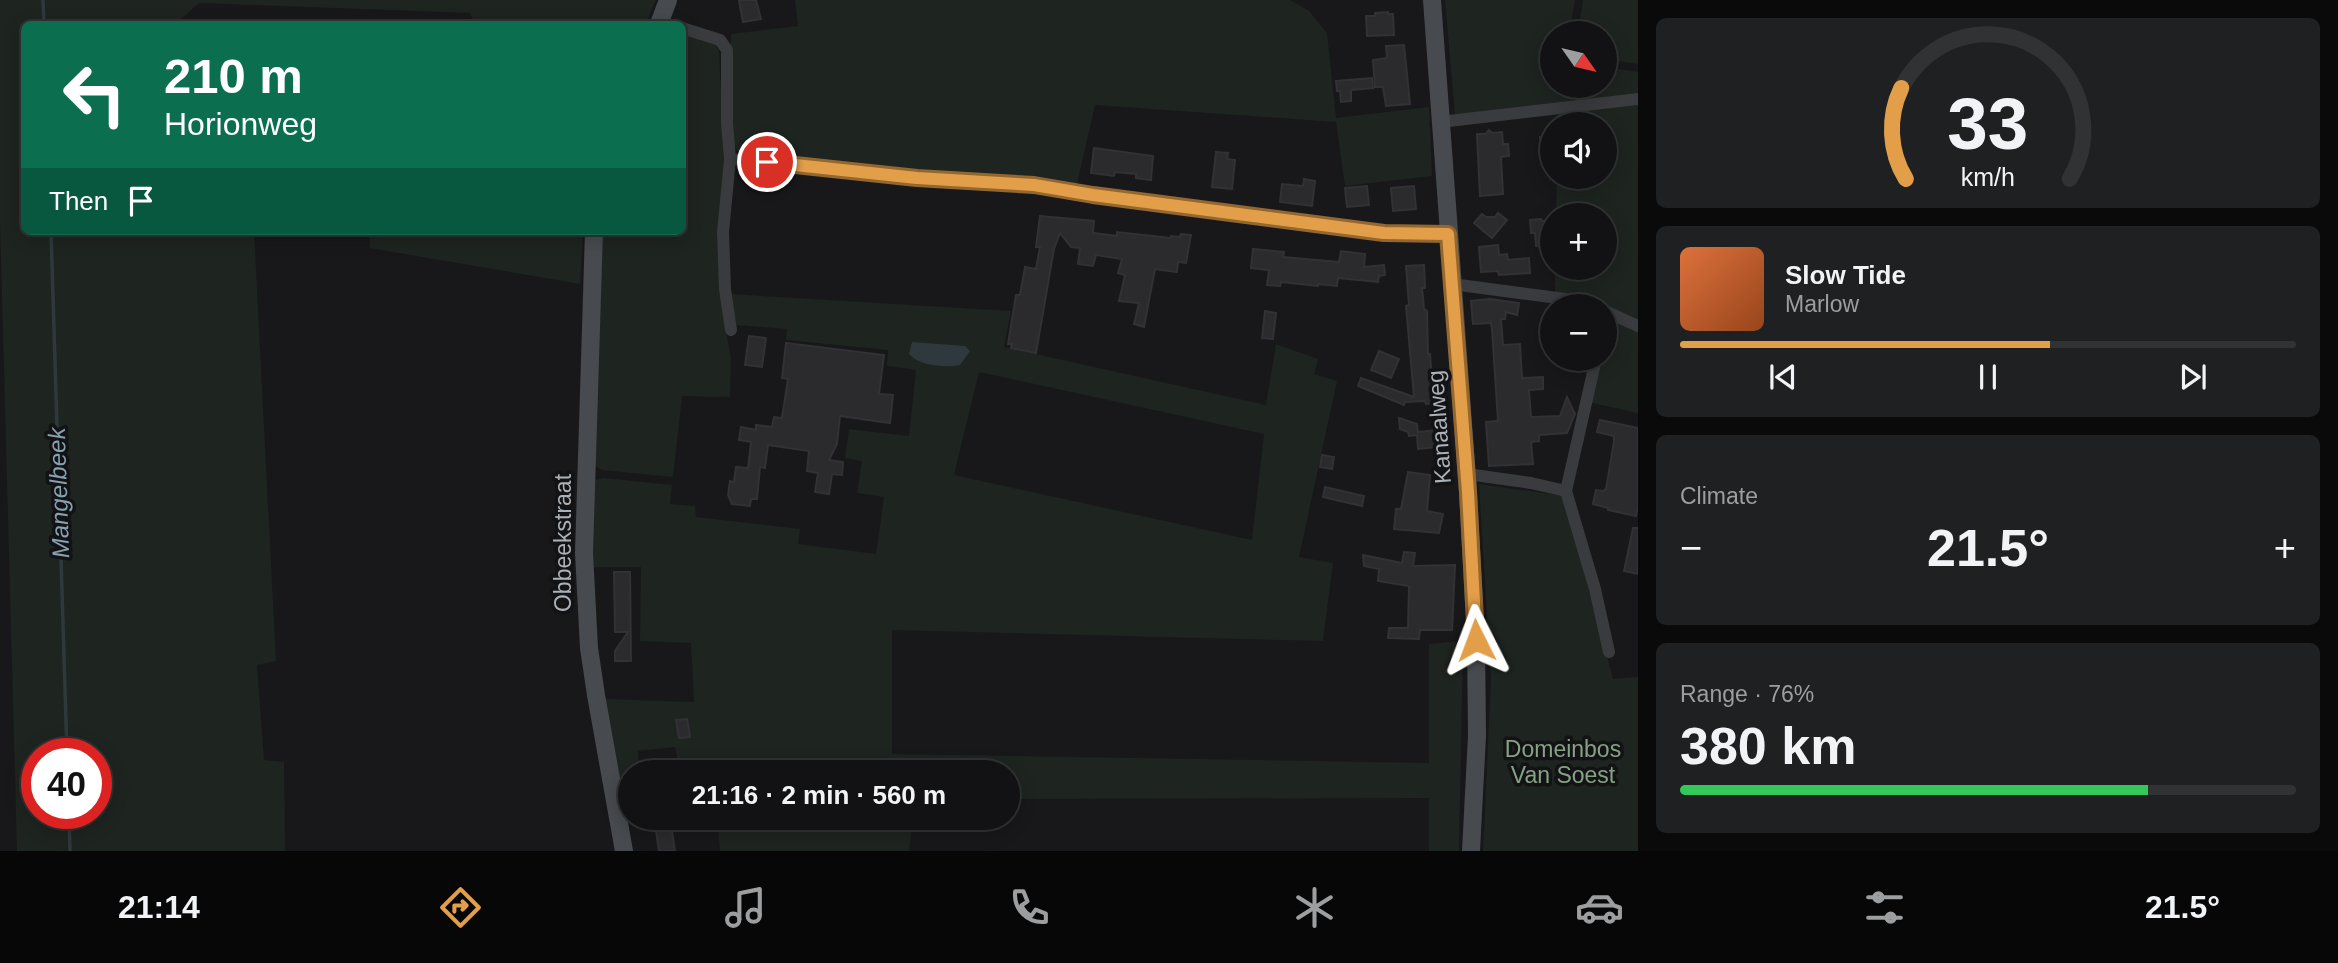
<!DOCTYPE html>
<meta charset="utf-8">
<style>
:root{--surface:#121214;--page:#1f2022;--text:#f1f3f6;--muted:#9c9ea0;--line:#313234;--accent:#e29e48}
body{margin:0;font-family:Arial,sans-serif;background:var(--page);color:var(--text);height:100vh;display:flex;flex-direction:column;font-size:26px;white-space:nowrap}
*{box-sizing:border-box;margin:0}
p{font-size:23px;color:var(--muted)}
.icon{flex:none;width:38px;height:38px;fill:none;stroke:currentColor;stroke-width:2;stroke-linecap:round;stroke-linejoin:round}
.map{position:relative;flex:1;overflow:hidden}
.side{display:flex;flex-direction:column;gap:18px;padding:18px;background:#0a0a0b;width:700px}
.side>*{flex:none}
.hud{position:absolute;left:21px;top:21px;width:665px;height:214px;border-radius:10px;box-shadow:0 4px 18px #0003,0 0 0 2px var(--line);background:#0b6e4f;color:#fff;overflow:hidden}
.needle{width:46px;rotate:124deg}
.controls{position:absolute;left:1540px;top:21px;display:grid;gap:14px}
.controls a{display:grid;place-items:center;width:77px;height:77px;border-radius:50%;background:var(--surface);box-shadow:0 4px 18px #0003,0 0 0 2px var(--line);font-size:35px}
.speed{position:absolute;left:21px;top:738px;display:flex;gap:14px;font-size:35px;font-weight:700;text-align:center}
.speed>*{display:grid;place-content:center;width:91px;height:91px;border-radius:50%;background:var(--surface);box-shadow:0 4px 18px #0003,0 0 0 2px var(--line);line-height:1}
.speed .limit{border:10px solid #d22;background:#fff;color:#111}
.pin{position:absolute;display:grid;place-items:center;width:60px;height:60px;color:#fff;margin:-30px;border:4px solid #fff;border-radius:50%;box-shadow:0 2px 7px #0007}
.me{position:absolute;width:77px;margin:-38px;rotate:357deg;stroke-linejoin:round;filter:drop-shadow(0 0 5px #0008)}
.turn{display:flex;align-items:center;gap:24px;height:147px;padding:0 28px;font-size:32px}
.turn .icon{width:91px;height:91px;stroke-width:2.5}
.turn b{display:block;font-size:49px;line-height:60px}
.then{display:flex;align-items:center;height:66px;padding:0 28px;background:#0003;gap:14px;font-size:26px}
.big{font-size:52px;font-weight:700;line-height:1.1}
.side .tile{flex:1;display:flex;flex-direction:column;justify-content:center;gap:10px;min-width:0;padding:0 24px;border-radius:10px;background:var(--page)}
.side .dial{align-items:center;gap:0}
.dial svg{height:182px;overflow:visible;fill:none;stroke:var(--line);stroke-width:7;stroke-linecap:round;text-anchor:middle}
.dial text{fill:var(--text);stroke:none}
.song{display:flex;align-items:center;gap:21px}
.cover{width:84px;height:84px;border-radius:10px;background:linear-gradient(135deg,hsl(20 70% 55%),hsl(20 70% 35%))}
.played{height:7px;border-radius:4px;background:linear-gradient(90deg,var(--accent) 60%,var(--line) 60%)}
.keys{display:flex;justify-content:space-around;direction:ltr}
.heat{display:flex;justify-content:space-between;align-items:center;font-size:38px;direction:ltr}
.charge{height:10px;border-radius:5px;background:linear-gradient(90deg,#34c759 76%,var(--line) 0)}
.trip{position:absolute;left:618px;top:760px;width:402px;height:70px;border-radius:35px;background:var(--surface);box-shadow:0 4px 18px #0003,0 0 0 2px var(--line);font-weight:700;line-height:70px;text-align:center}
.dock{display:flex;height:112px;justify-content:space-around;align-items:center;background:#070708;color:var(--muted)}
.dock .icon{width:49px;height:49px}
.dock .active{color:var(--accent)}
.dock b{font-size:32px;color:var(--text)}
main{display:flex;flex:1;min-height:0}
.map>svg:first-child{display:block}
</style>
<main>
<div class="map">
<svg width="1638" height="851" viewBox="0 0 1638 851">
<rect width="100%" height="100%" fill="#18181a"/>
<g fill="#1e241f" fill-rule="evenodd">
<path d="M 0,0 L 656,0 L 646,24 L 474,24 L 470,13 L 199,3 L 176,24 L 24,24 L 24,231 L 254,231 L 276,661 L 257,665 L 264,760 L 284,762 L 285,851 L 17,851 L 0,221 ZM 37,754 L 96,754 L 96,814 L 37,814 Z"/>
<path d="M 795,0 L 1290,0 L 1309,11 L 1327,33 L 1336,118 L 1429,107 L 1432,176 L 1345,186 L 1336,122 L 1095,105 L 1076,189 L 847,161 L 739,153 C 725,139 731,57 731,34 L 798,26 Z"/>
<path d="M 1445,0 L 1575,0 L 1569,33 L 1552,33 L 1552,86 L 1605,86 L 1605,67 L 1638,72 L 1638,93 L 1455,115 Z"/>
<path d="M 1583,0 L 1638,0 L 1638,64 L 1605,59 L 1605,33 L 1578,33 Z"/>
<path d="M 683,34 L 716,45 L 719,51 L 724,154 L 721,202 L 725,325 L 731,359 L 730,397 L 682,396 L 673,477 L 602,470 L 592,464 L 599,231 L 682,231 Z"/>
<path d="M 1638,105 L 1638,322 L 1605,306 L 1555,293 L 1555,268 L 1605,268 L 1605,215 L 1556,215 L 1557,177 L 1605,177 L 1605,124 L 1558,124 L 1558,114 Z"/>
<path d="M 369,231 L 583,231 L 580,284 L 370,248 Z"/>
<path d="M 730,294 L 1011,311 L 1004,347 L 1266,405 L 1276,344 L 1318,359 L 1314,374 L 1337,381 L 1299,557 L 1333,563 L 1323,641 L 892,630 L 892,754 L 1429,763 L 1429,644 L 1463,641 L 1459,851 L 1429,851 L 1429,798 L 1008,799 L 1008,772 L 680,772 L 675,747 L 638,751 L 639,772 L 630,772 L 630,781 L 621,784 L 605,699 L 694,702 L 691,643 L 640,641 L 641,567 L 593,567 L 591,484 L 596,480 L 604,478 L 672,485 L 670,504 L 695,506 L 696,517 L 800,529 L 798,544 L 876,554 L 884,497 L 857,493 L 862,461 L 845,458 L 849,429 L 909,436 L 916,370 L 887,366 L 888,350 L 786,340 L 787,329 L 736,325 ZM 979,372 L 1264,434 L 1252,540 L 954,475 Z"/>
<path d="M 1612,321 L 1638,328 L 1638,413 L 1588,402 L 1601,359 L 1605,359 L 1605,345 Z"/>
<path d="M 1479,484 L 1564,496 L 1613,679 L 1638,677 L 1638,851 L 1483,851 L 1491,681 Z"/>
<path d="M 717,817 L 913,817 L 909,851 L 720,851 Z"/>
</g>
<path fill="#2f383d" d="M 912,342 L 965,346 L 970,351 L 960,365 C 946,368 919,366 909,354 Z"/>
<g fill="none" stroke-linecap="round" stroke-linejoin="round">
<g stroke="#2f383d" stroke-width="3.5">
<path d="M 43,0 L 44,24"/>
<path d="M 51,231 L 67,754"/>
<path d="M 69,814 L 70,851"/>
</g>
</g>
<g fill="#2b2b2e" stroke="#323236" stroke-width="2">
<path d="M 739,0 L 756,0 L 761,19 L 743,22 Z"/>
<path d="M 1388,12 L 1388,14 L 1393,14 L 1394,35 L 1367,36 L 1366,16 L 1375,16 L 1375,13 Z"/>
<path d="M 1404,45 L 1410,104 L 1386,106 L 1383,87 L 1375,87 L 1373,60 L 1387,58 L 1386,46 Z"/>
<path d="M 1372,78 L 1373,88 L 1351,90 L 1351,101 L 1341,102 L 1340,91 L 1337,91 L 1336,81 Z"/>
<path d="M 1489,130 L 1492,133 L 1502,132 L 1503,144 L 1508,144 L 1509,156 L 1501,157 L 1503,194 L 1480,196 L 1477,134 L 1486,134 Z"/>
<path d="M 1550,136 L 1552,154 L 1541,155 L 1540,137 Z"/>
<path d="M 1094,148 L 1153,156 L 1151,180 L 1136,178 L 1136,174 L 1115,172 L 1114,176 L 1091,173 Z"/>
<path d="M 1216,152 L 1228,153 L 1227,159 L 1235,160 L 1232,189 L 1212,187 Z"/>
<path d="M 1304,179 L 1315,181 L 1312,206 L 1280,202 L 1282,184 L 1303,186 Z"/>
<path d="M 1367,186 L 1369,205 L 1347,207 L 1345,188 Z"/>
<path d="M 1414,186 L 1416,209 L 1393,211 L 1391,188 Z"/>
<path d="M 1498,213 L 1507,220 L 1492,238 L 1474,223 L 1482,214 L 1486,217 L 1495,217 Z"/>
<path d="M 1040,216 L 1094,221 L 1093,233 L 1117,236 L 1117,232 L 1171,238 L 1171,236 L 1180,237 L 1181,234 L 1191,235 L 1186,263 L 1178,262 L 1177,272 L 1155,269 L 1144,327 L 1134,324 L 1139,303 L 1119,301 L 1125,275 L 1118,273 L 1122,259 L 1096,255 L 1093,266 L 1078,264 L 1080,248 L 1071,247 L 1060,233 L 1054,249 L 1036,353 L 1011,348 L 1012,344 L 1008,344 L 1016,295 L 1020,295 L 1025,267 L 1036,269 L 1040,247 L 1036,247 Z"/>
<path d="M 1541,219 L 1542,221 L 1550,221 L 1548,245 L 1536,246 L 1535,233 L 1531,233 L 1530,220 Z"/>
<path d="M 1498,245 L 1499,255 L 1507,254 L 1508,260 L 1529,258 L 1530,273 L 1499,275 L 1498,271 L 1481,272 L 1479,247 Z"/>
<path d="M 1253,249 L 1284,252 L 1283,257 L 1339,262 L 1341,251 L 1365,254 L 1364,267 L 1384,265 L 1385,275 L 1379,276 L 1378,282 L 1338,278 L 1337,286 L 1318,284 L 1318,286 L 1281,282 L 1280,286 L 1267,285 L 1269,270 L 1251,268 Z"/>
<path d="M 1424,265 L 1425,288 L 1422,288 L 1424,309 L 1427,311 L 1428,354 L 1430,354 L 1432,380 L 1441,379 L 1443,402 L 1426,404 L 1425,401 L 1405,402 L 1404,405 L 1358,386 L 1361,378 L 1414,397 L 1406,306 L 1409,305 L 1406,266 Z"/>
<path d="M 1490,299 L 1519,303 L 1517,315 L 1506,312 L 1505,319 L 1501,319 L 1503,345 L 1520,344 L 1522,378 L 1543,377 L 1543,389 L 1529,390 L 1531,417 L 1560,416 L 1567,397 L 1575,414 L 1567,433 L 1539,435 L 1539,441 L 1531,442 L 1533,464 L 1489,466 L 1486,422 L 1498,421 L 1492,329 L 1491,323 L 1473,324 L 1471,301 Z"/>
<path d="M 1265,311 L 1276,313 L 1273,339 L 1262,338 Z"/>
<path d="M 749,336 L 766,338 L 762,367 L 745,365 Z"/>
<path d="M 786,343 L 884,355 L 879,394 L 893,395 L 890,423 L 840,416 L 837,444 L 829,460 L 843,462 L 842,475 L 832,474 L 829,494 L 815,492 L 818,473 L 807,471 L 809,451 L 768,445 L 765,468 L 760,467 L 757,499 L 751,499 L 750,506 L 732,504 L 728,495 L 730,481 L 734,482 L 736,467 L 748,468 L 751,442 L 739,440 L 741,427 L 756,430 L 756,425 L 772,427 L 774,417 L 782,418 L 788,379 L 782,378 Z"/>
<path d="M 1379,351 L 1399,359 L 1391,378 L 1371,370 Z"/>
<path d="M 1399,418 L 1417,424 L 1418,432 L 1437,430 L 1438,433 L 1446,432 L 1448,446 L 1418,449 L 1417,435 L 1409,436 L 1408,432 L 1400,429 Z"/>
<path d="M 1600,420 L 1638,428 L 1638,506 L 1636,516 L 1608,510 L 1608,508 L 1593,504 L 1596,490 L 1603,491 L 1606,489 L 1614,442 L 1614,436 L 1597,432 Z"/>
<path d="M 1322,455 L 1334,457 L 1332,469 L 1320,467 Z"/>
<path d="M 1408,472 L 1430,475 L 1427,511 L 1443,514 L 1439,533 L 1394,529 L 1396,509 L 1401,509 Z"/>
<path d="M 1325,487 L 1364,496 L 1362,506 L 1323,497 Z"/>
<path d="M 1633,528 L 1638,528 L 1638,574 L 1624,571 Z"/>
<path d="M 1404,552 L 1415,553 L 1413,566 L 1455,565 L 1452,630 L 1420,630 L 1419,639 L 1388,638 L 1389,628 L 1408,628 L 1409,586 L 1378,581 L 1379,569 L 1364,566 L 1363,555 L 1402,563 Z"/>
<path d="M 614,572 L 630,572 L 631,661 L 615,661 L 615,651 L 628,632 L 615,632 Z"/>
<path d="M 687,719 L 690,737 L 679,738 L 676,720 Z"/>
<path d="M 662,760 L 663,772 L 647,772 L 646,762 Z"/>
<path d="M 654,817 L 670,817 L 675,851 L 659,851 Z"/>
</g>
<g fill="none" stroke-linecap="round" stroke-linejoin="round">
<g stroke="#393b3e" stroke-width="12">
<path d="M 682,28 L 720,40 L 727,50 L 727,123 L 730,159 L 723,232 L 725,289 L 731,330"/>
<path d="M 1440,122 L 1638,99"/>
<path d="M 730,159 L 917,178 L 1034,185 L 1093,195 L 1384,233 L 1448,234"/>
<path d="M 1452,284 L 1565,299 L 1594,306"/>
<path d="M 1605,311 L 1638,326"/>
<path d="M 1596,359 L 1566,491 L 1595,589 L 1609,652"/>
<path d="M 1467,474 L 1531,483 L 1566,491"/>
</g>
<g stroke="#474a4e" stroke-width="18">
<path d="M 1432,0 L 1468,492 L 1476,640 L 1477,736 L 1471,851"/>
<path d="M 659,24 L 668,0"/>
<path d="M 594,231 L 584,553 L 589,648 L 596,695 L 624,851"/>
</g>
</g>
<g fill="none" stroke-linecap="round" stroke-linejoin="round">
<g stroke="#93672f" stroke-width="18">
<path id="route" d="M 767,162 L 917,178 L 1034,185 L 1093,195 L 1384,233 L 1448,234 L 1468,492 L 1476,640"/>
</g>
<use href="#route" stroke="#e29e48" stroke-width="12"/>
</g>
<g text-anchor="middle" stroke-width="7" stroke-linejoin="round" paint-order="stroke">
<g font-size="23" fill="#abb1b8" stroke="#131315">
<text transform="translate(1439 427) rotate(-94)" y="8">Kanaalweg</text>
<text transform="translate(563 543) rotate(-90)" y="8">Obbeekstraat</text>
</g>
<g font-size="23" fill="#86a284" stroke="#131315">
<text x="1563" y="757">Domeinbos<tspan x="1563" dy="26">Van Soest</tspan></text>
</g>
<g font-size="24" font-style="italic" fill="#86a1b0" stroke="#131315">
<text transform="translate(59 493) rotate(-92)" y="8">Mangelbeek</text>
</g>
</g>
</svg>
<div class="controls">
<a><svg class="needle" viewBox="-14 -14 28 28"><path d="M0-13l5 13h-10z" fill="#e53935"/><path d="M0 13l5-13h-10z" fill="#9c9ea0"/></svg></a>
<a><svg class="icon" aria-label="sound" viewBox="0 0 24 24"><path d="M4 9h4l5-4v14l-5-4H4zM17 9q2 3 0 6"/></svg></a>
<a>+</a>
<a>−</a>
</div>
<div class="speed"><div class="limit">40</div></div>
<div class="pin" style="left:767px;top:162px;background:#d93025"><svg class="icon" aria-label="arrive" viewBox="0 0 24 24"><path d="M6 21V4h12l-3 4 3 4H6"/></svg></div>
<svg class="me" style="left:1476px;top:640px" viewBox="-20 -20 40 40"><path d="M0-17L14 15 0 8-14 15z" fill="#e29e48" stroke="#fff" stroke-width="4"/></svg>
<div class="trip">21:16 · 2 min · 560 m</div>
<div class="hud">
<div class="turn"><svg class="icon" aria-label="left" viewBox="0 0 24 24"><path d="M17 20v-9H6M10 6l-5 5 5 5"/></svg><div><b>210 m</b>Horionweg</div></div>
<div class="then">Then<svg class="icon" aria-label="arrive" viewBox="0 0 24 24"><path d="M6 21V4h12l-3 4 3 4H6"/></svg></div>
</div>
</div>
<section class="side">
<div class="tile dial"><svg viewBox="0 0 100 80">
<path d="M14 69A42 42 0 1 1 86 69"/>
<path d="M14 69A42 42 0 0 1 12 29" stroke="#e29e48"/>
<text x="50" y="56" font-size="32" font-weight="700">33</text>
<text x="50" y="72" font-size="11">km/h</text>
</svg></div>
<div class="tile">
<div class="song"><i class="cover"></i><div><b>Slow Tide</b><p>Marlow</p></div></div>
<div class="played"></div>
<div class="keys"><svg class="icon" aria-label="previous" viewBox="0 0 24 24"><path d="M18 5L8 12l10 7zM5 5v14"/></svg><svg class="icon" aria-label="pause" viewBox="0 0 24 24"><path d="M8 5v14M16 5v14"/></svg><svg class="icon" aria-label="next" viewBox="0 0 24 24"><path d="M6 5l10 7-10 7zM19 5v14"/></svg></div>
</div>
<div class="tile"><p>Climate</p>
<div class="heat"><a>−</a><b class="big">21.5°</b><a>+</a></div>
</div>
<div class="tile"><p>Range · 76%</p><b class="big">380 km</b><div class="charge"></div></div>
</section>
</main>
<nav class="dock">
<b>21:14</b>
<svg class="icon active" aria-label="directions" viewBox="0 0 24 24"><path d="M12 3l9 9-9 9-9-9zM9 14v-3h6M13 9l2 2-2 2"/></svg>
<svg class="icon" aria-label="music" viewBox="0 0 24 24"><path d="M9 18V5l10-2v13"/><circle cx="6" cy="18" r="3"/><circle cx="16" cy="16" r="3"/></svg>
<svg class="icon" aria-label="phone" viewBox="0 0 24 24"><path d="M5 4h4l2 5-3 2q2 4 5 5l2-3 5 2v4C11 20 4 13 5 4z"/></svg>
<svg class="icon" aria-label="climate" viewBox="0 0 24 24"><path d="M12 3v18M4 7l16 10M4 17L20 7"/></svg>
<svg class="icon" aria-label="car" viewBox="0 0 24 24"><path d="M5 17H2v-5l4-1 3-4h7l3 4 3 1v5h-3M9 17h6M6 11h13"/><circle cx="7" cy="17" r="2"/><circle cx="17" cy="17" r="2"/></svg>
<svg class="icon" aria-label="filters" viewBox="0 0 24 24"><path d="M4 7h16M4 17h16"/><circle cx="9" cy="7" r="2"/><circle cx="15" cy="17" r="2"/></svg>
<b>21.5°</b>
</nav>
